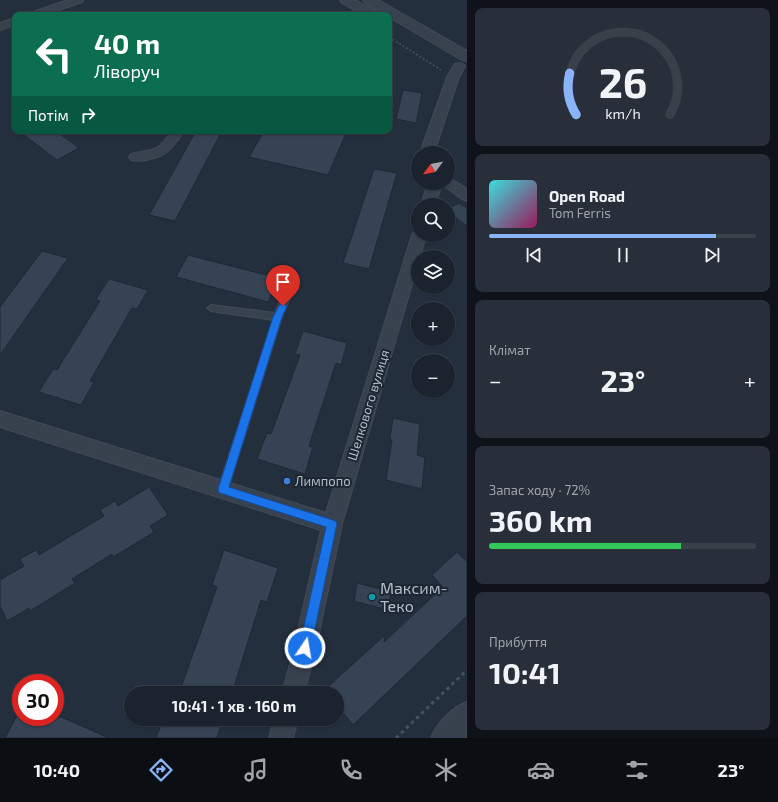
<!DOCTYPE html>
<html lang="uk">
<meta charset="utf-8">
<style>
:root{--surface:#1b232e;--page:#282f3a;--text:#f1f3f6;--muted:#a0a4aa;--line:#39404a;--accent:#8ab4f8}
body{margin:0;font-family:"Exo 2",sans-serif;background:var(--page);color:var(--text);height:100vh;display:flex;flex-direction:column;font-size:15px;white-space:nowrap}
*{box-sizing:border-box;margin:0}
p{font-size:13px;color:var(--muted)}
.icon{flex:none;width:22px;height:22px;fill:none;stroke:currentColor;stroke-width:2;stroke-linecap:round;stroke-linejoin:round}
.map{position:relative;flex:1;overflow:hidden}
.side{display:flex;flex-direction:column;gap:8px;padding:8px;background:#0f1319;width:311px}
.side>*{flex:none}
.banner{position:absolute;left:12px;top:12px;width:380px;height:122px;border-radius:8px;box-shadow:0 1px 3px #0004,0 0 0 1px var(--line);background:#0b6e4f;color:#fff;overflow:hidden}
.needle{width:26px;rotate:238deg}
.controls{position:absolute;left:411px;top:146px;display:grid;gap:8px}
.controls a{display:grid;place-items:center;width:44px;height:44px;border-radius:50%;background:var(--surface);box-shadow:0 1px 3px #0004,0 0 0 1px var(--line);font-size:20px}
.speed{position:absolute;left:12px;top:674px;display:flex;gap:8px;font-size:20px;font-weight:700;text-align:center}
.speed>*{display:grid;place-content:center;width:52px;height:52px;border-radius:50%;background:var(--surface);box-shadow:0 1px 3px #0004,0 0 0 1px var(--line);line-height:1}
.speed .limit{border:6px solid #d22;background:#fff;color:#111}
.pin{position:absolute;display:grid;place-items:center;width:34px;height:34px;color:#fff;margin:-41px -17px;border-radius:50% 50% 50% 0;rotate:-45deg;box-shadow:0 0 4px #0007}
.pin .icon{rotate:45deg}
.me{position:absolute;width:44px;margin:-22px;rotate:12deg;stroke-linejoin:round;filter:drop-shadow(0 0 3px #0008)}
.turn{display:flex;align-items:center;gap:14px;height:84px;padding:0 16px;font-size:18px}
.turn .icon{width:52px;height:52px;stroke-width:2.5}
.turn b{display:block;font-size:28px;line-height:34px}
.then{display:flex;align-items:center;height:38px;padding:0 16px;background:#0003;gap:8px;font-size:15px}
.big{font-size:30px;font-weight:700;line-height:1.1}
.side .widget{flex:1;display:flex;flex-direction:column;justify-content:center;gap:6px;min-width:0;padding:0 14px;border-radius:8px;background:var(--page)}
.side .dial{align-items:center;gap:0}
.dial svg{height:104px;overflow:visible;fill:none;stroke:var(--line);stroke-width:7;stroke-linecap:round;text-anchor:middle}
.dial text{fill:var(--text);stroke:none}
.song{display:flex;align-items:center;gap:12px}
.cover{width:48px;height:48px;border-radius:6px;background:linear-gradient(135deg,hsl(180 70% 55%),hsl(330 70% 35%))}
.played{height:4px;border-radius:2px;background:linear-gradient(90deg,var(--accent) 85%,var(--line) 85%)}
.keys{display:flex;justify-content:space-around;direction:ltr}
.heat{display:flex;justify-content:space-between;align-items:center;font-size:22px;direction:ltr}
.charge{height:6px;border-radius:3px;background:linear-gradient(90deg,#34c759 72%,var(--line) 0)}
.trip{position:absolute;left:124px;top:686px;width:220px;height:40px;border-radius:20px;background:var(--surface);box-shadow:0 1px 3px #0004,0 0 0 1px var(--line);font-weight:700;line-height:40px;text-align:center}
.tab-bar{display:flex;height:64px;justify-content:space-around;align-items:center;background:#0b0e12;color:var(--muted)}
.tab-bar .icon{width:28px;height:28px}
.tab-bar .current{color:var(--accent)}
.tab-bar b{font-size:18px;color:var(--text)}
main{display:flex;flex:1;min-height:0}
.map>svg:first-child{display:block}
</style>
<main>
<div class="map">
<svg width="467" height="738" viewBox="0 0 467 738">
<rect width="100%" height="100%" fill="#242f3e"/>
<g fill="#364354" stroke="#1f2835">
<path d="M 403,90 L 422,93 L 416,123 L 396,119 Z"/>
<path d="M 19,131 L 56,131 L 79,148 L 57,160 Z"/>
<path d="M 196,131 L 222,131 L 175,221 L 149,215 Z"/>
<path d="M 264,131 L 347,131 L 328,175 L 249,157 Z"/>
<path d="M 374,169 L 397,173 L 369,269 L 343,263 Z"/>
<path d="M 459,203 L 467,208 L 467,226 L 448,212 L 448,209 Z"/>
<path d="M 42,251 L 68,258 L 0,355 L 0,307 Z"/>
<path d="M 188,255 L 278,278 L 268,302 L 176,277 Z"/>
<path d="M 109,279 L 148,290 L 137,309 L 132,308 L 90,381 L 94,382 L 81,405 L 39,392 L 53,369 L 57,370 L 100,301 L 96,299 Z"/>
<path d="M 303,331 L 347,343 L 341,365 L 336,363 L 309,446 L 313,447 L 305,474 L 257,459 L 267,433 L 271,434 L 300,355 L 295,354 Z"/>
<path d="M 393,418 L 420,424 L 417,455 L 425,457 L 422,489 L 386,480 L 392,440 L 390,439 Z"/>
<path d="M 149,487 L 168,515 L 150,526 L 154,532 L 113,557 L 112,554 L 72,579 L 75,583 L 30,611 L 29,608 L 7,621 L 0,606 L 0,580 L 24,566 L 20,559 L 36,550 L 39,555 L 104,516 L 100,510 L 115,501 L 118,506 Z"/>
<path d="M 224,550 L 278,568 L 267,602 L 261,600 L 232,693 L 179,693 L 217,587 L 212,585 Z"/>
<path d="M 457,552 L 467,562 L 467,616 L 353,725 L 337,705 L 337,693 L 321,693 L 385,635 L 384,642 L 443,587 L 432,575 Z"/>
<path d="M 357,583 L 391,592 L 388,610 L 354,601 Z"/>
<path d="M 16,717 L 61,717 L 109,738 L 5,738 Z"/>
<path d="M 163,719 L 223,719 L 217,738 L 156,738 Z"/>
</g>
<g fill="none" stroke-linecap="round" stroke-linejoin="round">
<g stroke="#414a57" stroke-width="2">
<path id="service" d="M 287,292 L 291,295 L 282,317 L 228,489 L 227,492 L 223,494 L 219,492 L 218,489 L 273,320 L 211,311 L 207,308 L 211,305 L 275,313 L 283,295 Z"/>
</g>
<g stroke="#414a57" stroke-width="2">
<g id="minor">
<path d="M 68,0 L 83,0 L 82,2 L 44,15 L 29,15 L 30,13 Z"/>
<path d="M 15,18 L 15,25 L 0,30 L 0,23 Z"/>
<path d="M 459,63 L 463,64 L 465,66 L 459,77 L 434,153 L 420,153 L 447,77 L 455,64 Z"/>
<path d="M 172,131 L 184,131 C 173,147 168,156 147,160 C 142,161 137,161 131,160 L 129,157 L 131,154 C 155,148 156,154 172,131 Z"/>
<path d="M 448,179 L 453,180 L 467,189 L 467,201 L 462,199 L 442,184 L 435,205 L 421,205 L 428,183 L 448,183 Z"/>
<path d="M 418,230 L 418,235 L 426,235 L 420,257 L 418,257 L 418,263 L 342,524 L 313,661 L 304,693 L 282,693 L 291,661 L 321,530 L 0,427 L 0,411 L 326,513 L 412,235 L 414,231 Z"/>
<path d="M 274,719 L 298,719 L 293,738 L 269,738 Z"/>
</g>
</g>
<g stroke="#414a57" stroke-width="2">
<g id="tertiary">
<path d="M 340,0 L 355,0 L 377,12 L 379,15 L 363,15 L 342,3 Z"/>
<path d="M 363,0 L 378,0 L 467,51 L 467,61 L 462,60 L 389,17 L 389,15 L 385,15 L 365,3 Z"/>
<path d="M 467,702 L 466,738 L 431,738 C 438,722 451,708 467,702 Z"/>
</g>
</g>
<path stroke="#3f5557" stroke-width="1.5" stroke-dasharray="2 2" stroke-linecap="butt" d="M 389,37 L 441,70"/>
<path stroke="#3f5557" stroke-width="3" stroke-dasharray="3.5 3.5" stroke-linecap="butt" d="M 396,738 L 467,670"/>
<use href="#service" fill="#38414e" fill-rule="evenodd"/>
<use href="#minor" fill="#38414e" fill-rule="evenodd"/>
<use href="#tertiary" fill="#38414e" fill-rule="evenodd"/>
</g>
<path fill="#1a73e8" stroke="#114b97" d="M 283,303 L 287,306 L 282,317 L 229,487 L 336,521 L 337,524 L 311,648 L 309,652 L 305,654 L 301,652 L 299,648 L 326,527 L 223,494 L 219,493 L 218,489 L 273,317 L 280,304 Z"/>
<circle fill="#3f7fe0" stroke="#1d2633" stroke-width="1.5" cx="287" cy="481" r="4"/>
<circle fill="#0f9aa8" stroke="#1d2633" stroke-width="1.5" cx="372" cy="597" r="4"/>
<g text-anchor="middle" stroke-width="4" stroke-linejoin="round" paint-order="stroke">
<g font-size="13" fill="#b4bcc9" stroke="#1d2633">
<text transform="translate(368 405) rotate(-73)" y="5">Шелкового вулиця</text>
</g>
<g font-size="13" fill="#b4bcc9" stroke="#1d2633" text-anchor="start">
<text x="295" y="486">Лимпопо</text>
</g>
<g font-size="16" fill="#b4bcc9" stroke="#1d2633" text-anchor="start">
<text x="380" y="594">Максим-<tspan x="380" dy="18">Теко</tspan></text>
</g>
</g>
</svg>
<div class="controls">
<a><svg class="needle" viewBox="-14 -14 28 28"><path d="M0-13l5 13h-10z" fill="#e53935"/><path d="M0 13l5-13h-10z" fill="#a0a4aa"/></svg></a>
<a><svg class="icon" aria-label="search" viewBox="0 0 24 24"><circle cx="10" cy="10" r="6"/><path d="M15 15l6 6"/></svg></a>
<a><svg class="icon" aria-label="layers" viewBox="0 0 24 24"><path d="M12 4l9 5-9 5-9-5zM3 14l9 5 9-5"/></svg></a>
<a>+</a>
<a>−</a>
</div>
<div class="speed"><div class="limit">30</div></div>
<div class="pin" style="left:283px;top:306px;background:#d93025"><svg class="icon" aria-label="arrive" viewBox="0 0 24 24"><path d="M6 21V4h12l-3 4 3 4H6"/></svg></div>
<svg class="me" style="left:305px;top:648px" viewBox="-20 -20 40 40"><circle r="17" fill="#1a73e8" stroke="#fff" stroke-width="3"/><path d="M0-11L8 9 0 5-8 9z" fill="#fff"/></svg>
<div class="trip">10:41 · 1 хв · 160 m</div>
<div class="banner">
<div class="turn"><svg class="icon" aria-label="left" viewBox="0 0 24 24"><path d="M17 20v-9H6M10 6l-5 5 5 5"/></svg><div><b>40 m</b>Ліворуч</div></div>
<div class="then">Потім<svg class="icon" aria-label="right" viewBox="0 0 24 24"><path d="M7 20v-9h11M14 6l5 5-5 5"/></svg></div>
</div>
</div>
<section class="side">
<div class="widget dial"><svg viewBox="0 0 100 80">
<path d="M14 69A42 42 0 1 1 86 69"/>
<path d="M14 69A42 42 0 0 1 9 37" stroke="#8ab4f8"/>
<text x="50" y="56" font-size="32" font-weight="700">26</text>
<text x="50" y="72" font-size="11">km/h</text>
</svg></div>
<div class="widget">
<div class="song"><i class="cover"></i><div><b>Open Road</b><p>Tom Ferris</p></div></div>
<div class="played"></div>
<div class="keys"><svg class="icon" aria-label="previous" viewBox="0 0 24 24"><path d="M18 5L8 12l10 7zM5 5v14"/></svg><svg class="icon" aria-label="pause" viewBox="0 0 24 24"><path d="M8 5v14M16 5v14"/></svg><svg class="icon" aria-label="next" viewBox="0 0 24 24"><path d="M6 5l10 7-10 7zM19 5v14"/></svg></div>
</div>
<div class="widget"><p>Клімат</p>
<div class="heat"><a>−</a><b class="big">23°</b><a>+</a></div>
</div>
<div class="widget"><p>Запас ходу · 72%</p><b class="big">360 km</b><div class="charge"></div></div>
<div class="widget"><p>Прибуття</p><b class="big">10:41</b></div>
</section>
</main>
<nav class="tab-bar">
<b>10:40</b>
<svg class="icon current" aria-label="directions" viewBox="0 0 24 24"><path d="M12 3l9 9-9 9-9-9zM9 14v-3h6M13 9l2 2-2 2"/></svg>
<svg class="icon" aria-label="music" viewBox="0 0 24 24"><path d="M9 18V5l10-2v13"/><circle cx="6" cy="18" r="3"/><circle cx="16" cy="16" r="3"/></svg>
<svg class="icon" aria-label="phone" viewBox="0 0 24 24"><path d="M5 4h4l2 5-3 2q2 4 5 5l2-3 5 2v4C11 20 4 13 5 4z"/></svg>
<svg class="icon" aria-label="climate" viewBox="0 0 24 24"><path d="M12 3v18M4 7l16 10M4 17L20 7"/></svg>
<svg class="icon" aria-label="car" viewBox="0 0 24 24"><path d="M5 17H2v-5l4-1 3-4h7l3 4 3 1v5h-3M9 17h6M6 11h13"/><circle cx="7" cy="17" r="2"/><circle cx="17" cy="17" r="2"/></svg>
<svg class="icon" aria-label="filters" viewBox="0 0 24 24"><path d="M4 7h16M4 17h16"/><circle cx="9" cy="7" r="2"/><circle cx="15" cy="17" r="2"/></svg>
<b>23°</b>
</nav>
